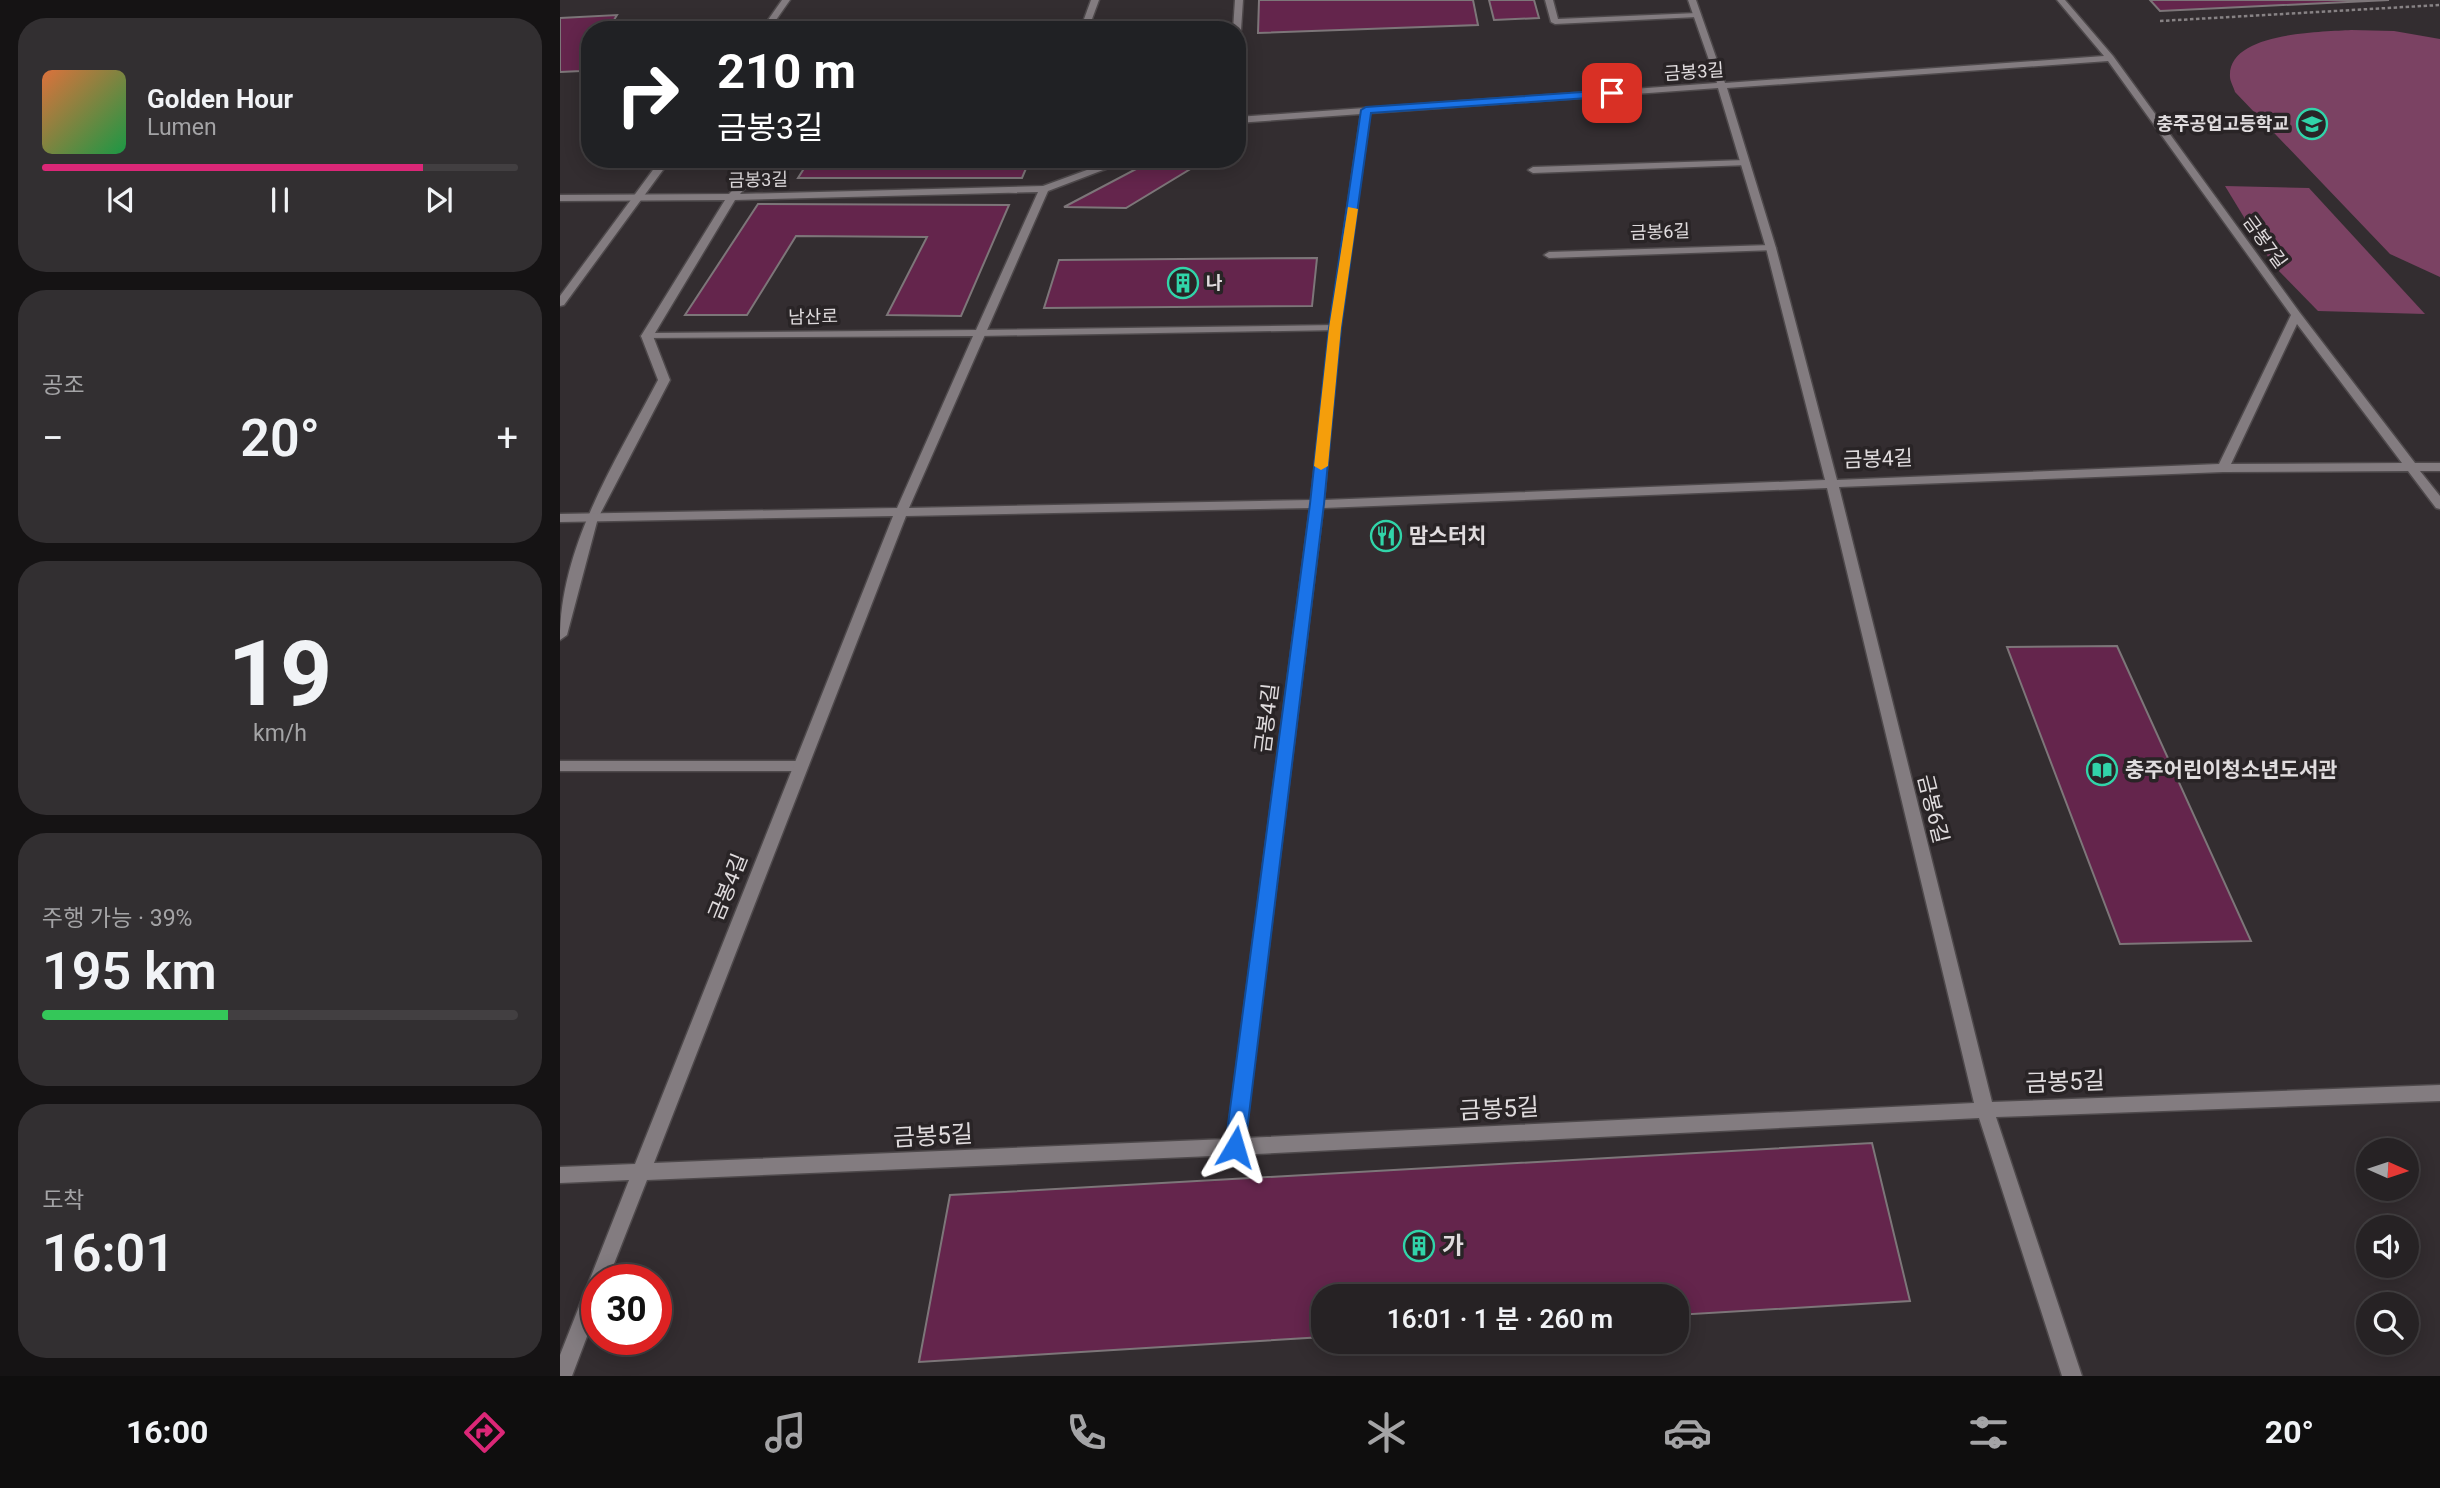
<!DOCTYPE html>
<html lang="ko">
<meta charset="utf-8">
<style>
:root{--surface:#262224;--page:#322f31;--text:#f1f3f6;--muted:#a4a4a6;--line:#423f41;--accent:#db2777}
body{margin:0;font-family:Roboto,"Noto Sans KR",sans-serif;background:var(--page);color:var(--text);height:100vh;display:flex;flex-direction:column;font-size:26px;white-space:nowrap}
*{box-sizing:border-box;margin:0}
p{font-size:23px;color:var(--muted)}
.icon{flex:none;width:38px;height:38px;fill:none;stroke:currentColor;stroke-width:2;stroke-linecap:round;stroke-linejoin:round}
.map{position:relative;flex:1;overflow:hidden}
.panel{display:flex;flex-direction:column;gap:18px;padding:18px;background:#151314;width:560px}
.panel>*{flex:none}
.banner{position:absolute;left:21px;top:21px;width:665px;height:147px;border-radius:28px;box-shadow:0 4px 18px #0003,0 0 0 2px var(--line);background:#202124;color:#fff;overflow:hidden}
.needle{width:46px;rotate:93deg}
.buttons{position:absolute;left:1796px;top:1138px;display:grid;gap:14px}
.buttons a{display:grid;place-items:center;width:63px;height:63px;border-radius:50%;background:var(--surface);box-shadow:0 4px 18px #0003,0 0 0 2px var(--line);font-size:35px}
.speed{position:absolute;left:21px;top:1264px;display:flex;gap:14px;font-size:35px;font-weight:700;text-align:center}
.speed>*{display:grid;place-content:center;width:91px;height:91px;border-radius:50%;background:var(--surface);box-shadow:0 4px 18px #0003,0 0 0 2px var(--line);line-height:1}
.speed .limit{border:10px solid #d22;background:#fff;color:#111}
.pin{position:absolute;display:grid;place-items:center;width:60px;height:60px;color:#fff;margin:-30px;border-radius:14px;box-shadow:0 4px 10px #0006}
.me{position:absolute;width:77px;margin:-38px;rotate:7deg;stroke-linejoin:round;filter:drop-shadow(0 0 5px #0008)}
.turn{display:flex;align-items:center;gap:24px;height:147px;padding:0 21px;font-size:32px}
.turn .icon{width:91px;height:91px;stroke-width:2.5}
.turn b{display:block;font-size:49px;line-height:60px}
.big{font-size:52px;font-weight:600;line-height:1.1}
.panel .widget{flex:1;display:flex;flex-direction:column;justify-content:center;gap:10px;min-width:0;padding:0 24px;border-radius:28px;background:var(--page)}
.panel .dial{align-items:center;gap:0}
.dial b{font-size:91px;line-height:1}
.song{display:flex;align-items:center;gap:21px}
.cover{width:84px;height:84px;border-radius:10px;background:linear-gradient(135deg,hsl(20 70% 55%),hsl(140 70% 35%))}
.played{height:7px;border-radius:4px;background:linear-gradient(90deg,var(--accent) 80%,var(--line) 80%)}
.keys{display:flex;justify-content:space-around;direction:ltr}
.heat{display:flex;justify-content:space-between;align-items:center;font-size:38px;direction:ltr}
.charge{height:10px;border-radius:5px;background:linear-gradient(90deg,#34c759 39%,var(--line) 0)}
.trip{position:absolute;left:751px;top:1284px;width:378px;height:70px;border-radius:28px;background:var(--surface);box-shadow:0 4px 18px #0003,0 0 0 2px var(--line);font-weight:600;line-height:70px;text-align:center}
.menu{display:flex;height:112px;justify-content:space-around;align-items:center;background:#0f0e0e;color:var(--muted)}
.menu .icon{width:49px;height:49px}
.menu .selected{color:var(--accent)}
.menu b{font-size:32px;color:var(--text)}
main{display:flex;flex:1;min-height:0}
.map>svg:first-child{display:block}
</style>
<main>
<section class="panel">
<div class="widget">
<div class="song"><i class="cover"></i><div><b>Golden Hour</b><p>Lumen</p></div></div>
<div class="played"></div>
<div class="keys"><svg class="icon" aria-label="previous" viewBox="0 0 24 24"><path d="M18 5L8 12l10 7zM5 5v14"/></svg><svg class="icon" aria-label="pause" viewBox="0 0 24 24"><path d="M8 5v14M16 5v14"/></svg><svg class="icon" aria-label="next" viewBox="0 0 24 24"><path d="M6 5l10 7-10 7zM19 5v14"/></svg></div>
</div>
<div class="widget"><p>공조</p>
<div class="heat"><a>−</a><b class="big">20°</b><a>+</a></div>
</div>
<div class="widget dial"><b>19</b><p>km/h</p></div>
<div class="widget"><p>주행 가능 · 39%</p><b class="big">195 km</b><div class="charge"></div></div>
<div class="widget"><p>도착</p><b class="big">16:01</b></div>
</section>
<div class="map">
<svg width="1880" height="1376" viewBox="0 0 1880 1376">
<rect width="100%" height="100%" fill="#332d30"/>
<g fill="#7b4263">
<path d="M 1791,30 L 1834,31 L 1880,39 L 1880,277 L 1830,254 L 1675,92 C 1674,88 1670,81 1670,77 C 1667,32 1761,32 1791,30 Z"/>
<path d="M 1665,186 L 1749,188 L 1865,314 L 1758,311 L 1713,265 Z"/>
</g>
<g fill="#64254c" stroke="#7d7679" stroke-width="2">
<path d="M 699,0 L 913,0 L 918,25 L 698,33 Z"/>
<path d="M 929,0 L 974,0 L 979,18 L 934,20 Z"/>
<path d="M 1590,0 L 1829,0 L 1600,11 Z"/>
<path d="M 57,15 L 48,30 L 30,30 L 30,57 L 21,71 L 0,72 L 0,18 Z"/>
<path d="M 250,159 L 470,159 L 462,178 L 238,178 Z"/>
<path d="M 595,159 L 616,159 L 632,168 L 566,208 L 504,207 Z"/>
<path d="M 198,204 L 449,205 L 401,316 L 327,315 L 367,237 L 236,236 L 187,315 L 125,315 Z"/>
<path d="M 757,258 L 752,306 L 484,308 L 499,260 Z"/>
<path d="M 1557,646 L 1691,941 L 1560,944 L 1447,647 Z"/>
<path d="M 1312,1143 L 1350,1301 L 1116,1315 L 1116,1297 L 763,1297 L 763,1337 L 359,1362 L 390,1195 Z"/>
</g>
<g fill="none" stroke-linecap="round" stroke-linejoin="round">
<g stroke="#4e494b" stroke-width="3">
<g id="service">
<path d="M 985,0 L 993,0 L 998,19 L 1137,13 L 1141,15 L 1137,17 L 995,24 L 991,22 Z"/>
<path d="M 1185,160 L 1190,163 L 1188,165 L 973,173 L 968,170 L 973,167 Z"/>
<path d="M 1211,245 L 1216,248 L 1215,250 L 989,258 L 984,255 L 989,252 Z"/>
<path d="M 775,325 L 779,326 L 779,330 L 419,336 L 414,333 L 419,330 Z"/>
<path d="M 87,333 L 93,336 L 110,380 L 38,518 L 7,635 L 0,640 C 0,545 56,461 98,380 L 81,336 Z"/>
<path d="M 0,761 L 240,761 L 245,762 L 247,766 L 245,770 L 240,771 L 0,771 Z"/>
</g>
</g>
<g stroke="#4e494b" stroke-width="3">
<g id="minor">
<path d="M 531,0 L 539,0 L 528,30 L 520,30 Z"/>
<path d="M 675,0 L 683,0 L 681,30 L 677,32 L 677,30 L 673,30 Z"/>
<path d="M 1128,0 L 1136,0 L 1165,83 L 1544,56 L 1497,0 L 1505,0 L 1553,56 L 1740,313 L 1855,463 L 1880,463 L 1880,471 L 1860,471 L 1880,496 L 1880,509 L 1876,508 L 1848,471 L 1663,472 L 1279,487 L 1432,1102 L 1880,1085 L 1880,1101 L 1436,1117 L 1522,1376 L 1502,1376 L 1419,1118 L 675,1155 L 87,1180 L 48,1279 L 37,1279 L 37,1310 L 12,1376 L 0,1376 L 0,1355 L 69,1180 L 0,1183 L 0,1167 L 75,1164 L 333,516 L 0,522 L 0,514 L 337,508 L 413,336 L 83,338 L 81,336 L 165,200 L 0,201 L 0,195 L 169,194 L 201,159 L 211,159 L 180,194 L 483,186 L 557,159 L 572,159 L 488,191 L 349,508 L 751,500 L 770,328 L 801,114 L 677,123 L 677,117 L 1157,83 ZM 1548,61 L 1731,315 L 1659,464 L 1277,480 L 1216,248 L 1167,88 ZM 1158,88 L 1206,248 L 1265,480 L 764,500 L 780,328 L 810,113 ZM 478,192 L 416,330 L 95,333 L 175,200 ZM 1737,324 L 1842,463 L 1671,464 ZM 1267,488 L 1414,1103 L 685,1138 L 763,508 ZM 750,508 L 667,1139 L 94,1163 L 346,516 Z"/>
</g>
</g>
<g stroke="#4e494b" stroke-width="3">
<g id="tertiary">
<path d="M 222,0 L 230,0 L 209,30 L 201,30 Z"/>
<path d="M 101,159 L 111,159 L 4,305 L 0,306 L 0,296 Z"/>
</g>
</g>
<path stroke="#878284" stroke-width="2.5" stroke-dasharray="3.5 2.5" stroke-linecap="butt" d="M 1600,21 L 1880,5"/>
<use href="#service" fill="#837c80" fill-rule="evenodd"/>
<use href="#minor" fill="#837c80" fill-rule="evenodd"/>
<use href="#tertiary" fill="#837c80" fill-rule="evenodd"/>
</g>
<path fill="#1a73e8" stroke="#114b97" stroke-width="2" d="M 1052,90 L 1056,91 L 1056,96 L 811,113 L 781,328 L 764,504 L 685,1147 L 682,1153 L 675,1156 L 668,1153 L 665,1147 L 750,504 L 769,328 L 801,110 L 806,107 Z"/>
<path fill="#f59e0b" d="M 788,207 L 798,209 L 781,328 L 768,466 L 761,470 L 754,466 L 769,328 Z"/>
<defs>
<g id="school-ring" transform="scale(1.575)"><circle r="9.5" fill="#292426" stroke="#31d4a9" stroke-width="1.5"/><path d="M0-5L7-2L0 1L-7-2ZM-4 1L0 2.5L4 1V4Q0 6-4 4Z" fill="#31d4a9"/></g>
<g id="building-ring" transform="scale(1.575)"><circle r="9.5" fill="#292426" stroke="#31d4a9" stroke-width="1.5"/><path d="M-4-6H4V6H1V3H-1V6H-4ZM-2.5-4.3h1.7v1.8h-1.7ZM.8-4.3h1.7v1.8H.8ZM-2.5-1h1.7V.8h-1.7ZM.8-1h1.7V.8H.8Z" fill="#31d4a9"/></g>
<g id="restaurant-ring" transform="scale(1.575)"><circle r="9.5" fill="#292426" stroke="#31d4a9" stroke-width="1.5"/><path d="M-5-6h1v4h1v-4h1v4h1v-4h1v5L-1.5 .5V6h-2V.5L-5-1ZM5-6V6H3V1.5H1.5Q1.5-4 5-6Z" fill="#31d4a9"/></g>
<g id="library-ring" transform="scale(1.575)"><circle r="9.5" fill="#292426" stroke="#31d4a9" stroke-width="1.5"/><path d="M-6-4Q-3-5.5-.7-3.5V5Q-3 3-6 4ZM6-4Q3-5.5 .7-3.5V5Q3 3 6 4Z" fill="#31d4a9"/></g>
</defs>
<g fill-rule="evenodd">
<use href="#school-ring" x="1752" y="124"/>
<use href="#building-ring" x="623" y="283"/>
<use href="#restaurant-ring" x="826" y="536"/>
<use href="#library-ring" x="1542" y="770"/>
<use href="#building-ring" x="859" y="1246"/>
</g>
<g text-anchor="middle" stroke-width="7" stroke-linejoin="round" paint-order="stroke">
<g font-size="18" fill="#e0dcde" stroke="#292426">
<text transform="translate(1134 72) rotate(-4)" y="6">금봉3길</text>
<text transform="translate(198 180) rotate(-1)" y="6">금봉3길</text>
<text transform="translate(1100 232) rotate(-2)" y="6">금봉6길</text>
<text transform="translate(1705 242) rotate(54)" y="6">금봉7길</text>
<text transform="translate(253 317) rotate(-1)" y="6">남산로</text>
</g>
<g font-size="18" font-weight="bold" fill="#e0dcde" stroke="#292426" text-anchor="end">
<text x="1729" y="130">충주공업고등학교</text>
<text x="646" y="289" text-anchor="start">나</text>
</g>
<g font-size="21" fill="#e0dcde" stroke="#292426">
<text transform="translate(1318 459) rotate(-2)" y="7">금봉4길</text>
<text transform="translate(707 718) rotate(-83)" y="7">금봉4길</text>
<text transform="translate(1373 809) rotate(76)" y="7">금봉6길</text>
<text transform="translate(168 887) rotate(-68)" y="7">금봉4길</text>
</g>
<g font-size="21" font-weight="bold" fill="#e0dcde" stroke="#292426" text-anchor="start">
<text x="849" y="543">맘스터치</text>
<text x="1565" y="777">충주어린이청소년도서관</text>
</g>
<g font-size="24" fill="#e0dcde" stroke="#292426">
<text transform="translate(1505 1082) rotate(-2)" y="8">금봉5길</text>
<text transform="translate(939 1109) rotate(-3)" y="8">금봉5길</text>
<text transform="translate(373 1136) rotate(-3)" y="8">금봉5길</text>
</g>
<g font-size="24" font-weight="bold" fill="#e0dcde" stroke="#292426" text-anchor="start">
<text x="882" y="1254">가</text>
</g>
</g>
</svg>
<div class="buttons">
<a><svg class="needle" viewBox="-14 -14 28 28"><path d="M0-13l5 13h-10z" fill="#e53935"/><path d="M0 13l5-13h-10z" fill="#a4a4a6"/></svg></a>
<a><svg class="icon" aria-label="sound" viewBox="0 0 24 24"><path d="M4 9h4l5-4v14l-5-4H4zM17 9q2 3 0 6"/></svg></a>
<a><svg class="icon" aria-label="search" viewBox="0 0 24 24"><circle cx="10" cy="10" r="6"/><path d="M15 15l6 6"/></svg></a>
</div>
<div class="speed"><div class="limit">30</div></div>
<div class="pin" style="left:1052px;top:93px;background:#d93025"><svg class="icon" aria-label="arrive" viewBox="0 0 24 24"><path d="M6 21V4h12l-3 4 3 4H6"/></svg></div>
<svg class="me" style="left:675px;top:1147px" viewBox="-20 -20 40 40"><path d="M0-17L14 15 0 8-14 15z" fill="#1a73e8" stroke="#fff" stroke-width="4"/></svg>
<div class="trip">16:01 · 1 분 · 260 m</div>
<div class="banner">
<div class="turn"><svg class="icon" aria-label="right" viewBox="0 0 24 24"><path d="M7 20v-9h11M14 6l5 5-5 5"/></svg><div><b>210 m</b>금봉3길</div></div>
</div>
</div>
</main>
<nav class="menu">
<b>16:00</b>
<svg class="icon selected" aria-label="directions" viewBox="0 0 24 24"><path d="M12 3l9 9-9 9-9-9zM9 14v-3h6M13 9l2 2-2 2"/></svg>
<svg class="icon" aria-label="music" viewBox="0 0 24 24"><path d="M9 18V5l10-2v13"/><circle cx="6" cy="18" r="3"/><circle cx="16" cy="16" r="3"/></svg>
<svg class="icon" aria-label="phone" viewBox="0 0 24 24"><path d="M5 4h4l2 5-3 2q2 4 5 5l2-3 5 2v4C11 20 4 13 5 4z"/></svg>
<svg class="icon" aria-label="climate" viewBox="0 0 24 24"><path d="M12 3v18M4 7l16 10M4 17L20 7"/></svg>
<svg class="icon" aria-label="car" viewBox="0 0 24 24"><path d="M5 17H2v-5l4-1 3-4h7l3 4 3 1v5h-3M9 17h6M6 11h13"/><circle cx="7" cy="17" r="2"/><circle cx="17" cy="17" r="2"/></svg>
<svg class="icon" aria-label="filters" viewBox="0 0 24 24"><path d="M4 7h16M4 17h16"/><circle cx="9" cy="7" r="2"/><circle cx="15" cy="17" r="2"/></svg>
<b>20°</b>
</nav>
